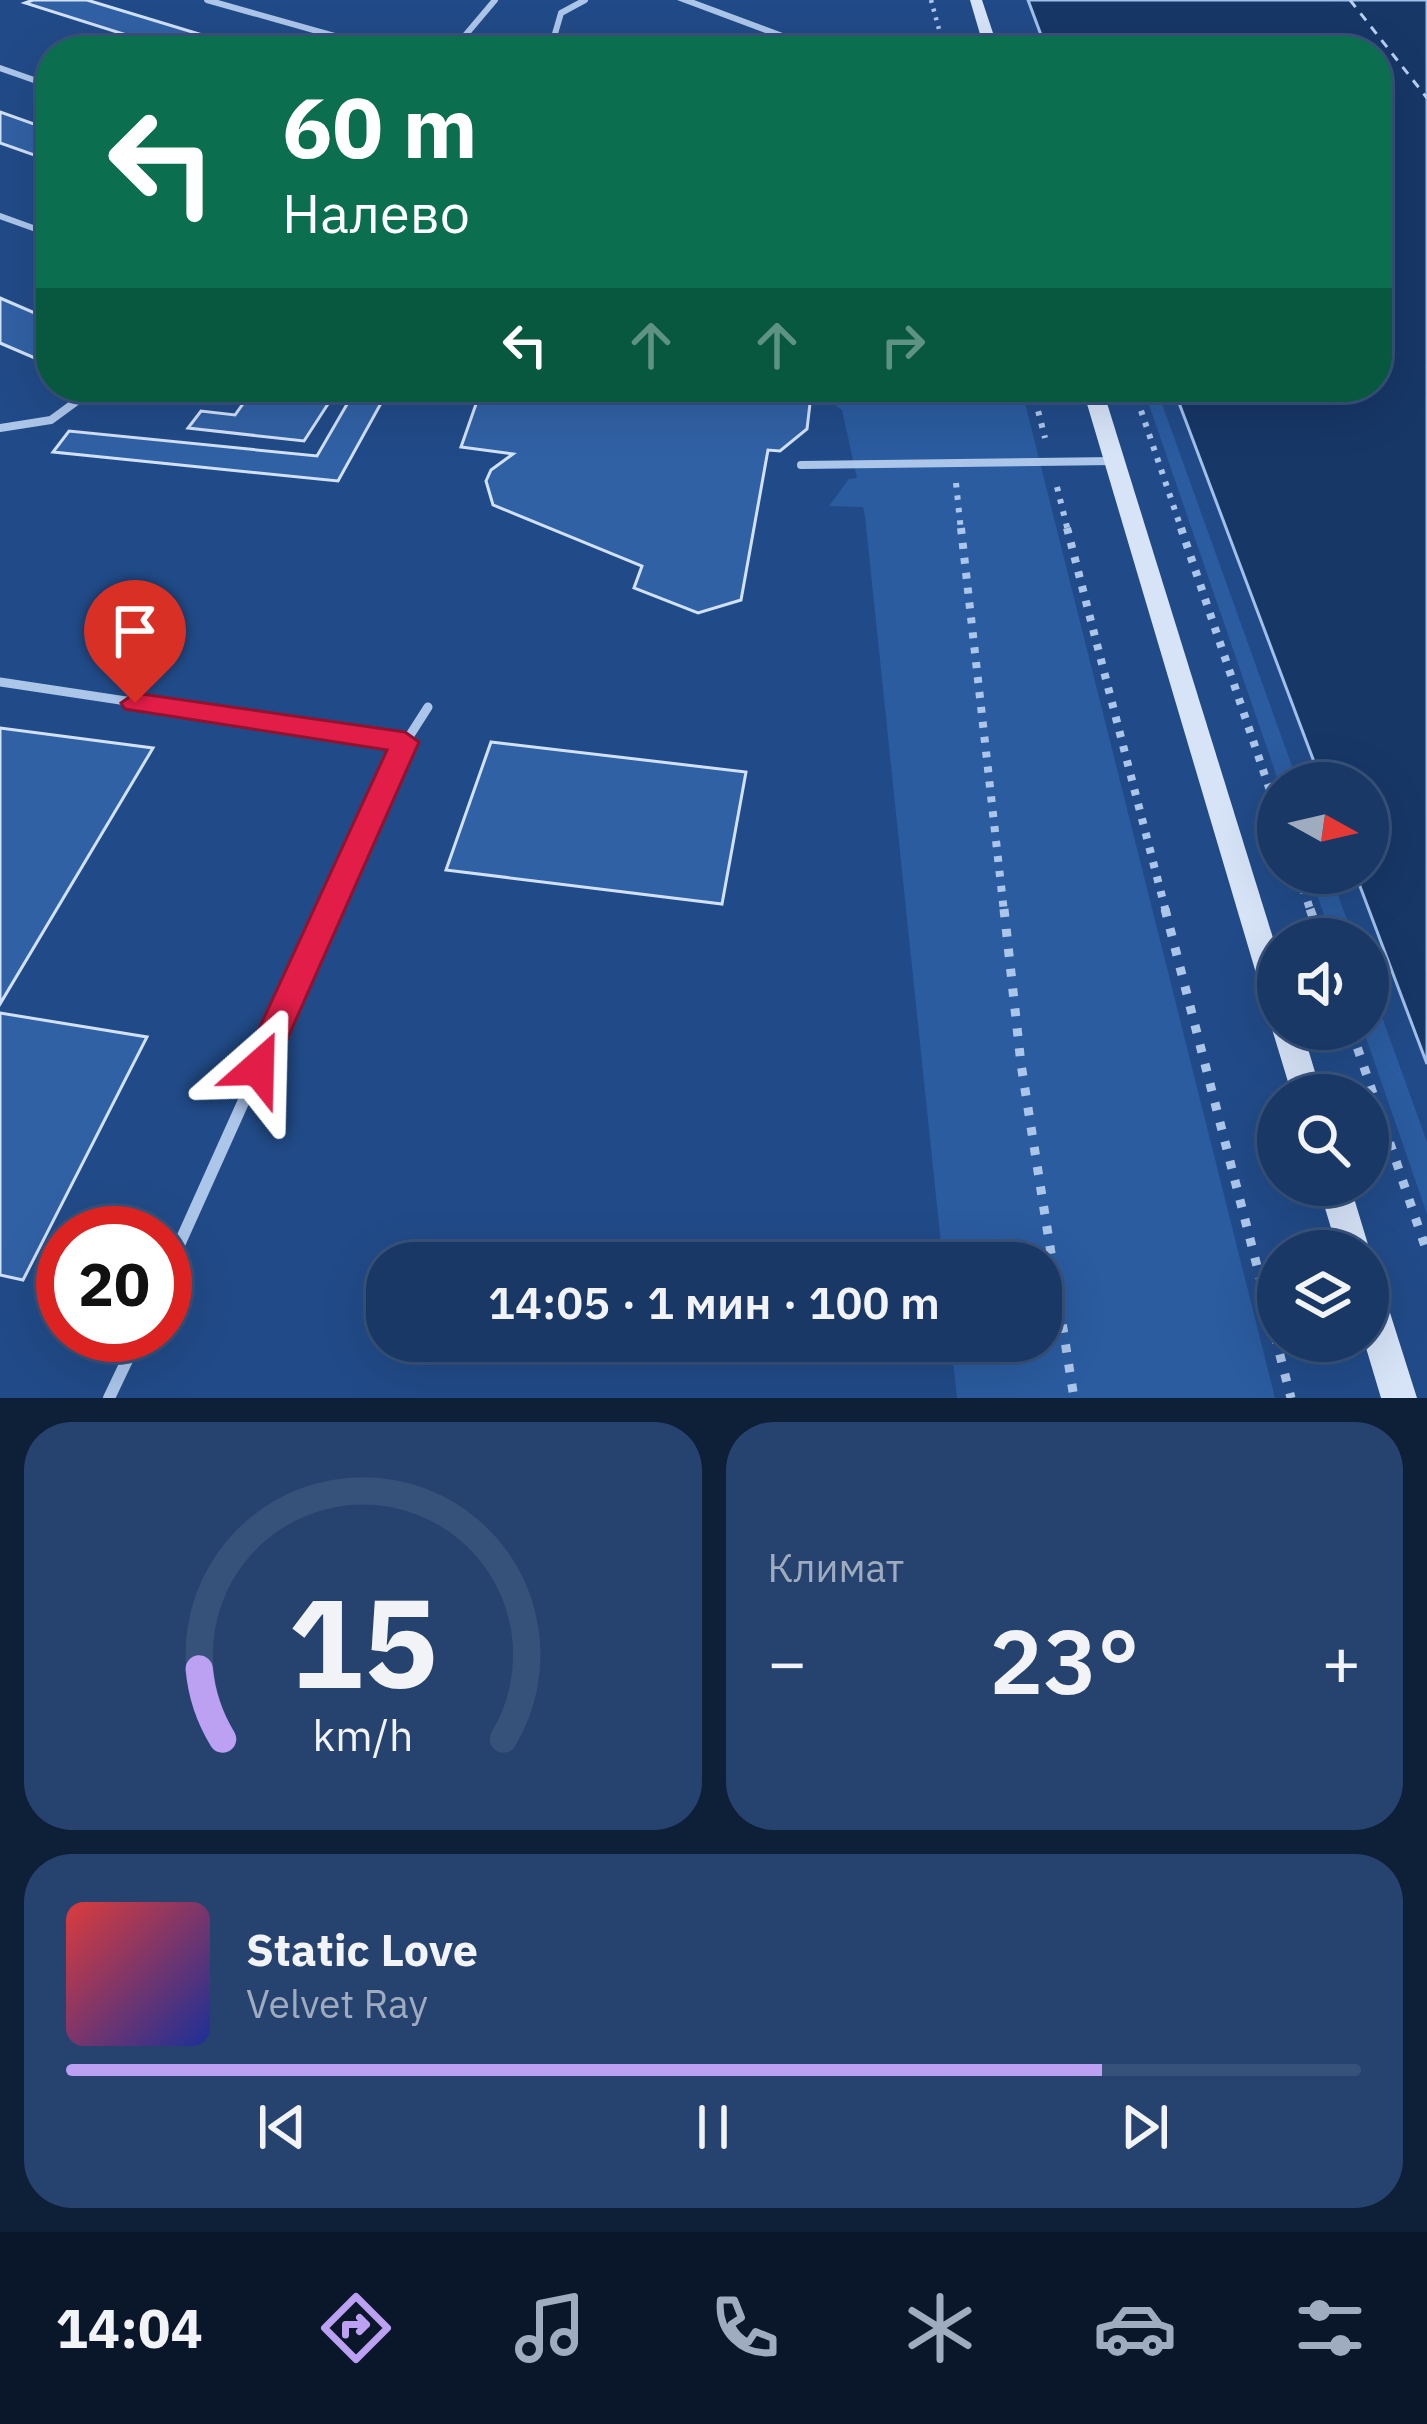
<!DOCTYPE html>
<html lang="ru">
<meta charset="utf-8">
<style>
:root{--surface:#193866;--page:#26436f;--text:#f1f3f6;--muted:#9facbf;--line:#37527a;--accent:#bca0f2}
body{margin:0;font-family:"IBM Plex Sans",sans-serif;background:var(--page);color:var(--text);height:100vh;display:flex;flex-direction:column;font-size:45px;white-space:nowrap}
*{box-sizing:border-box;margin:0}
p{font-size:39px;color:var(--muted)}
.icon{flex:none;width:66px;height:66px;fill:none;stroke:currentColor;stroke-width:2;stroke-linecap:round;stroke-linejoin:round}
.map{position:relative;height:1398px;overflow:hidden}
.sheet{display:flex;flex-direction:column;gap:24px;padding:24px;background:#0e1f38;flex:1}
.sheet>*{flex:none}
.guide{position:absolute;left:36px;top:36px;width:1356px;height:366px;border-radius:48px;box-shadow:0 12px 48px #0002,0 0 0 3px var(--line);background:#0b6e4f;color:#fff;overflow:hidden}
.needle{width:78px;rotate:98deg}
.fabs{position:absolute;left:1257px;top:762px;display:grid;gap:24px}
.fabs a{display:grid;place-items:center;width:132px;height:132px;border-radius:50%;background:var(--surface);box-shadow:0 12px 48px #0002,0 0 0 3px var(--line);font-size:60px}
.speed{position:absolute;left:36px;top:1206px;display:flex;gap:24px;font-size:60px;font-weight:700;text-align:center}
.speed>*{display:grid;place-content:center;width:156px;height:156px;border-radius:50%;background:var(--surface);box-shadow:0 12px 48px #0002,0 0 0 3px var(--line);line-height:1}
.speed .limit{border:18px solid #d22;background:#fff;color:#111}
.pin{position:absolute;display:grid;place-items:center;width:102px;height:102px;color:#fff;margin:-123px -51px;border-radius:50% 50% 50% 0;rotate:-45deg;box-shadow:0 0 12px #0007}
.pin .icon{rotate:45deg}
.me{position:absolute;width:132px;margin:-66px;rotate:25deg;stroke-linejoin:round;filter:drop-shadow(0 0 9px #0008)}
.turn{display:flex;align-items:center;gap:42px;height:252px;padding:0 48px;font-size:54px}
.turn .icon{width:156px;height:156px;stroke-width:2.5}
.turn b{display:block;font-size:84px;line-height:102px}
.lanes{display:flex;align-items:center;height:114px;padding:0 48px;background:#0003;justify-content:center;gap:60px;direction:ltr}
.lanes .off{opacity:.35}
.big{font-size:90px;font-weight:600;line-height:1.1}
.sheet .tile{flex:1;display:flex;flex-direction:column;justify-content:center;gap:18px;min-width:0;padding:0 42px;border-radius:48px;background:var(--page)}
.sheet .dial{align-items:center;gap:0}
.dial svg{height:312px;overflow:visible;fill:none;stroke:var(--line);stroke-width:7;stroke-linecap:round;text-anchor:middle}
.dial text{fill:var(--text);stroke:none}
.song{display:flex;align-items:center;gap:36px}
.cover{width:144px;height:144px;border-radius:18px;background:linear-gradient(135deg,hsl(0 70% 55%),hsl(230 70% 35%))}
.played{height:12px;border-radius:6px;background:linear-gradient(90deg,var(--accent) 80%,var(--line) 80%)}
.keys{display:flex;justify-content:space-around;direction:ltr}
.heat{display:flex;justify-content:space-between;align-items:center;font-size:66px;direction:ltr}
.sheet .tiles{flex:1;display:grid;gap:24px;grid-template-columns:1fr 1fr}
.tile:last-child{grid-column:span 2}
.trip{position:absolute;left:366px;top:1242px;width:696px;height:120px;border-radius:48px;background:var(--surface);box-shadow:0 12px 48px #0002,0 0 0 3px var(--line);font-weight:600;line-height:120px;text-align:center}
.menu{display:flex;height:192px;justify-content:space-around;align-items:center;background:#0a1629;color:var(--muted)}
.menu .icon{width:84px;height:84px}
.menu .on{color:var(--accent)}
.menu b{font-size:54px;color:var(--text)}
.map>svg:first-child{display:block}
</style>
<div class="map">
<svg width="1427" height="1398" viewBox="0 0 1427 1398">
<rect width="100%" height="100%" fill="#214b88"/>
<g fill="#2b5ca0">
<path d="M 796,387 L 1021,387 L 1275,1398 L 957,1398 L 951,1341 L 1041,1341 L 1041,1263 L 943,1263 L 865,516 L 863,507 L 829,506 L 849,479 L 857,478 L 842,410 L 813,389 Z"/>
<path d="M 1143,387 L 1156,387 L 1298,783 L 1279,783 Z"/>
<path d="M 1310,873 L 1330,873 L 1354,939 L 1332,939 Z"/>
<path d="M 1368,978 L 1427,1142 L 1427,1214 L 1363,1029 L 1368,1029 Z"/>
</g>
<path fill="#173767" stroke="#a0c0eb" stroke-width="3" d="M 1028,0 L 1427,0 L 1427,1064 L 1355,873 L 1368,873 L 1368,783 L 1322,783 L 1173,387 L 1377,387 L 1377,51 L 1047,51 Z"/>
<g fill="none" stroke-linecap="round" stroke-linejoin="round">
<path stroke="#b8d0f1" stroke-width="3" stroke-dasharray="9 8" stroke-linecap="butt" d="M 1350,0 L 1427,98"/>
</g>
<g fill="#3161a5" stroke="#d1e1f8" stroke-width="3">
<path d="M 33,0 L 87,0 L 255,51 L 177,51 L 25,3 Z"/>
<path d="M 0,112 L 51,130 L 51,161 L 0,143 Z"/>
<path d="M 0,298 L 51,320 L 51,365 L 0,343 Z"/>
<path d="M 255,387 L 339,387 L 304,441 L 188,428 L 201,411 L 235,415 Z"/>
<path d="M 357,387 L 390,387 L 338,481 L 53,452 L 69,431 L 317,456 Z"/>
<path d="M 482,387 L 711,387 L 811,395 L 807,429 L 780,451 L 768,450 L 741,600 L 698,613 L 634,588 L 642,566 L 493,505 L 486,481 L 491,470 L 513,454 L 461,447 Z"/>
<path d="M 0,728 L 153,748 L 0,1004 Z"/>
<path d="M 491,742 L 746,772 L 722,904 L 446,870 Z"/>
<path d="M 0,1013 L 147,1037 L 23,1280 L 0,1275 Z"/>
</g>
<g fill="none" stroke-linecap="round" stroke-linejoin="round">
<path stroke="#acc6ea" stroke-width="4.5" stroke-dasharray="3 6" stroke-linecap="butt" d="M 931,0 L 945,51"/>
<g stroke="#acc6ea" stroke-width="6" stroke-dasharray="4.5 8" stroke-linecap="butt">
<path d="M 1032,387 L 1045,438"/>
<path d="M 1133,387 L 1182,531"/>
<path d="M 956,483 L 961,531"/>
<path d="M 1057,487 L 1068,531"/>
</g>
<g stroke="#acc6ea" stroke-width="8" stroke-dasharray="6 9" stroke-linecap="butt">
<path d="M 961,528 L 1004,912"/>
<path d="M 1067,528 L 1166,912"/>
<path d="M 1181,528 L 1278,814"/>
<path d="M 1298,873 L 1311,912"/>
</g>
<g stroke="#acc6ea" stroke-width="9" stroke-dasharray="8 12" stroke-linecap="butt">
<path d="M 1004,909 L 1021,1064 L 1074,1398"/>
<path d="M 1165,909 L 1291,1398"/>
<path d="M 1310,909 L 1321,939"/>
<path d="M 1351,1029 L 1427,1252"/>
</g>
<g stroke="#acc6ea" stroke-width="6">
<path d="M 207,0 L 388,51"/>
<path d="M 452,51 L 495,0"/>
<path d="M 550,51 L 561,13 L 585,0"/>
<path d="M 0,68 L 51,86"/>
<path d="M 0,216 L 47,233"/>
</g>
<g stroke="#acc6ea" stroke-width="8">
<path d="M 39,230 L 51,235"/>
<path d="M 0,428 L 51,420 L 96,387"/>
<path d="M 801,465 L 1114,461"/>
</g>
<g stroke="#acc6ea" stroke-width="9">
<path d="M 0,682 L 405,743"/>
<path d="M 329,912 L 405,743 L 428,707"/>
</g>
<g stroke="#acc6ea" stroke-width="12">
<path d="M 165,1276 L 330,909"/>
<path d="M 109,1398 L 139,1335"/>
</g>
<path fill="#acc6ea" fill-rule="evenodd" d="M 677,0 L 694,0 L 831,51 L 814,51 Z"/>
<g fill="#d7e4f8" fill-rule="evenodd">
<path d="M 970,0 L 982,0 L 999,51 L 985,51 Z"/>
<path d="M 1082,387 L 1102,387 L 1278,954 L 1278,1012 L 1268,1009 L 1264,1000 Z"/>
<path d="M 1278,1020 L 1278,1029 L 1302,1029 L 1322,1095 L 1292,1095 L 1272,1029 Z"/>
<path d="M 1318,1185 L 1350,1185 L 1370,1251 L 1368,1256 L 1368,1251 L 1338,1251 Z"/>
<path d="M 1368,1281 L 1380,1285 L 1385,1297 L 1417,1398 L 1381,1398 L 1364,1341 L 1368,1341 Z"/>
</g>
</g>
<path fill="#e11d48" stroke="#92132f" stroke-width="3" d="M 135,693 L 405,732 L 419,742 L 270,1078 L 258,1083 L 246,1078 L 241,1068 L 387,750 L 125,709 L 121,703 Z"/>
</svg>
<div class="fabs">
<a><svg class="needle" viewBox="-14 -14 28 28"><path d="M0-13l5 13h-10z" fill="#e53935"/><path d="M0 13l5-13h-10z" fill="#9facbf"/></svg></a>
<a><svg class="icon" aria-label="sound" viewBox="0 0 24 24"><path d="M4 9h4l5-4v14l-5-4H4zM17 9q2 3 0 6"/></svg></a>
<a><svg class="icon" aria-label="search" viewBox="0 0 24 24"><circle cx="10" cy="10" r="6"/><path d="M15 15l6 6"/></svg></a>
<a><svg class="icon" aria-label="layers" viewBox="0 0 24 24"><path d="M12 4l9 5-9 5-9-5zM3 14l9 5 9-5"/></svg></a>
</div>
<div class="speed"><div class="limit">20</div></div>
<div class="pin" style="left:135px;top:703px;background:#d93025"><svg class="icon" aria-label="arrive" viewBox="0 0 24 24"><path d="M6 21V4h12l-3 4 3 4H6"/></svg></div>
<svg class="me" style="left:258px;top:1068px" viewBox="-20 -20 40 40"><path d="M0-17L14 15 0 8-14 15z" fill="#e11d48" stroke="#fff" stroke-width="4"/></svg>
<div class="trip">14:05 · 1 мин · 100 m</div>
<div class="guide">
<div class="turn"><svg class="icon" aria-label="left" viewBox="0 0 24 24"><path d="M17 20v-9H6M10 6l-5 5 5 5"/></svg><div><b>60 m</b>Налево</div></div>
<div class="lanes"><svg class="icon" aria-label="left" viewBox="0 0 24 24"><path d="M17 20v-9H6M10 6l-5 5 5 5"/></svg><svg class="icon off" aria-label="ahead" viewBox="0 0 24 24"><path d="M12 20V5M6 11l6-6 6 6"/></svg><svg class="icon off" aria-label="ahead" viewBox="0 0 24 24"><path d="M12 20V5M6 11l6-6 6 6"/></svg><svg class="icon off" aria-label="right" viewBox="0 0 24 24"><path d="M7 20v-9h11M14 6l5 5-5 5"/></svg></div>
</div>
</div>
<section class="sheet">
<div class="tiles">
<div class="tile dial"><svg viewBox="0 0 100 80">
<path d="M14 69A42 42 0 1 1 86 69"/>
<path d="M14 69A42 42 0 0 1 8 51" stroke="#bca0f2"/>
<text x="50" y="56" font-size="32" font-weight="700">15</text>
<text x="50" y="72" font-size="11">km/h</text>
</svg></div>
<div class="tile"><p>Климат</p>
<div class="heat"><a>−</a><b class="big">23°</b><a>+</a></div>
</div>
<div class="tile">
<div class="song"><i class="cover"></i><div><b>Static Love</b><p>Velvet Ray</p></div></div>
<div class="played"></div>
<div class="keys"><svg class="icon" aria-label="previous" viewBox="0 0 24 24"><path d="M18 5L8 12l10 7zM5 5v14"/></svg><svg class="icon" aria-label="pause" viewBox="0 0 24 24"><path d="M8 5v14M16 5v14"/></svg><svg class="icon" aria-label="next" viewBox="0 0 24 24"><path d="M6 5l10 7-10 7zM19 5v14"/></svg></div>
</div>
</div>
</section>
<nav class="menu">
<b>14:04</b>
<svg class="icon on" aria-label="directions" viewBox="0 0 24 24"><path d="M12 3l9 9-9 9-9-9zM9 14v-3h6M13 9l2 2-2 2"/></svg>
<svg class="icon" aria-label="music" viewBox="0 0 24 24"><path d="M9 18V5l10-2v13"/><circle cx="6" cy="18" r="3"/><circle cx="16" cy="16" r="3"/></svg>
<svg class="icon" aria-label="phone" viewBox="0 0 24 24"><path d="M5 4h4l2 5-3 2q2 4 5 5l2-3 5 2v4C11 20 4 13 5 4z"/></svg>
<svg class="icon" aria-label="climate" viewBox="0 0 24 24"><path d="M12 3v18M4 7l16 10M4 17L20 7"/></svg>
<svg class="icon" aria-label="car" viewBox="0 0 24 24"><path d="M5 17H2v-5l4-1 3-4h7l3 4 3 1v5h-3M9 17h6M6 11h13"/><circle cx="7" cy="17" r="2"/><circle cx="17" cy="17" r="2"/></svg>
<svg class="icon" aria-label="filters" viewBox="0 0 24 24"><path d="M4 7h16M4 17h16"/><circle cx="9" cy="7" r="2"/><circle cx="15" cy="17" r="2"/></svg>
</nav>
